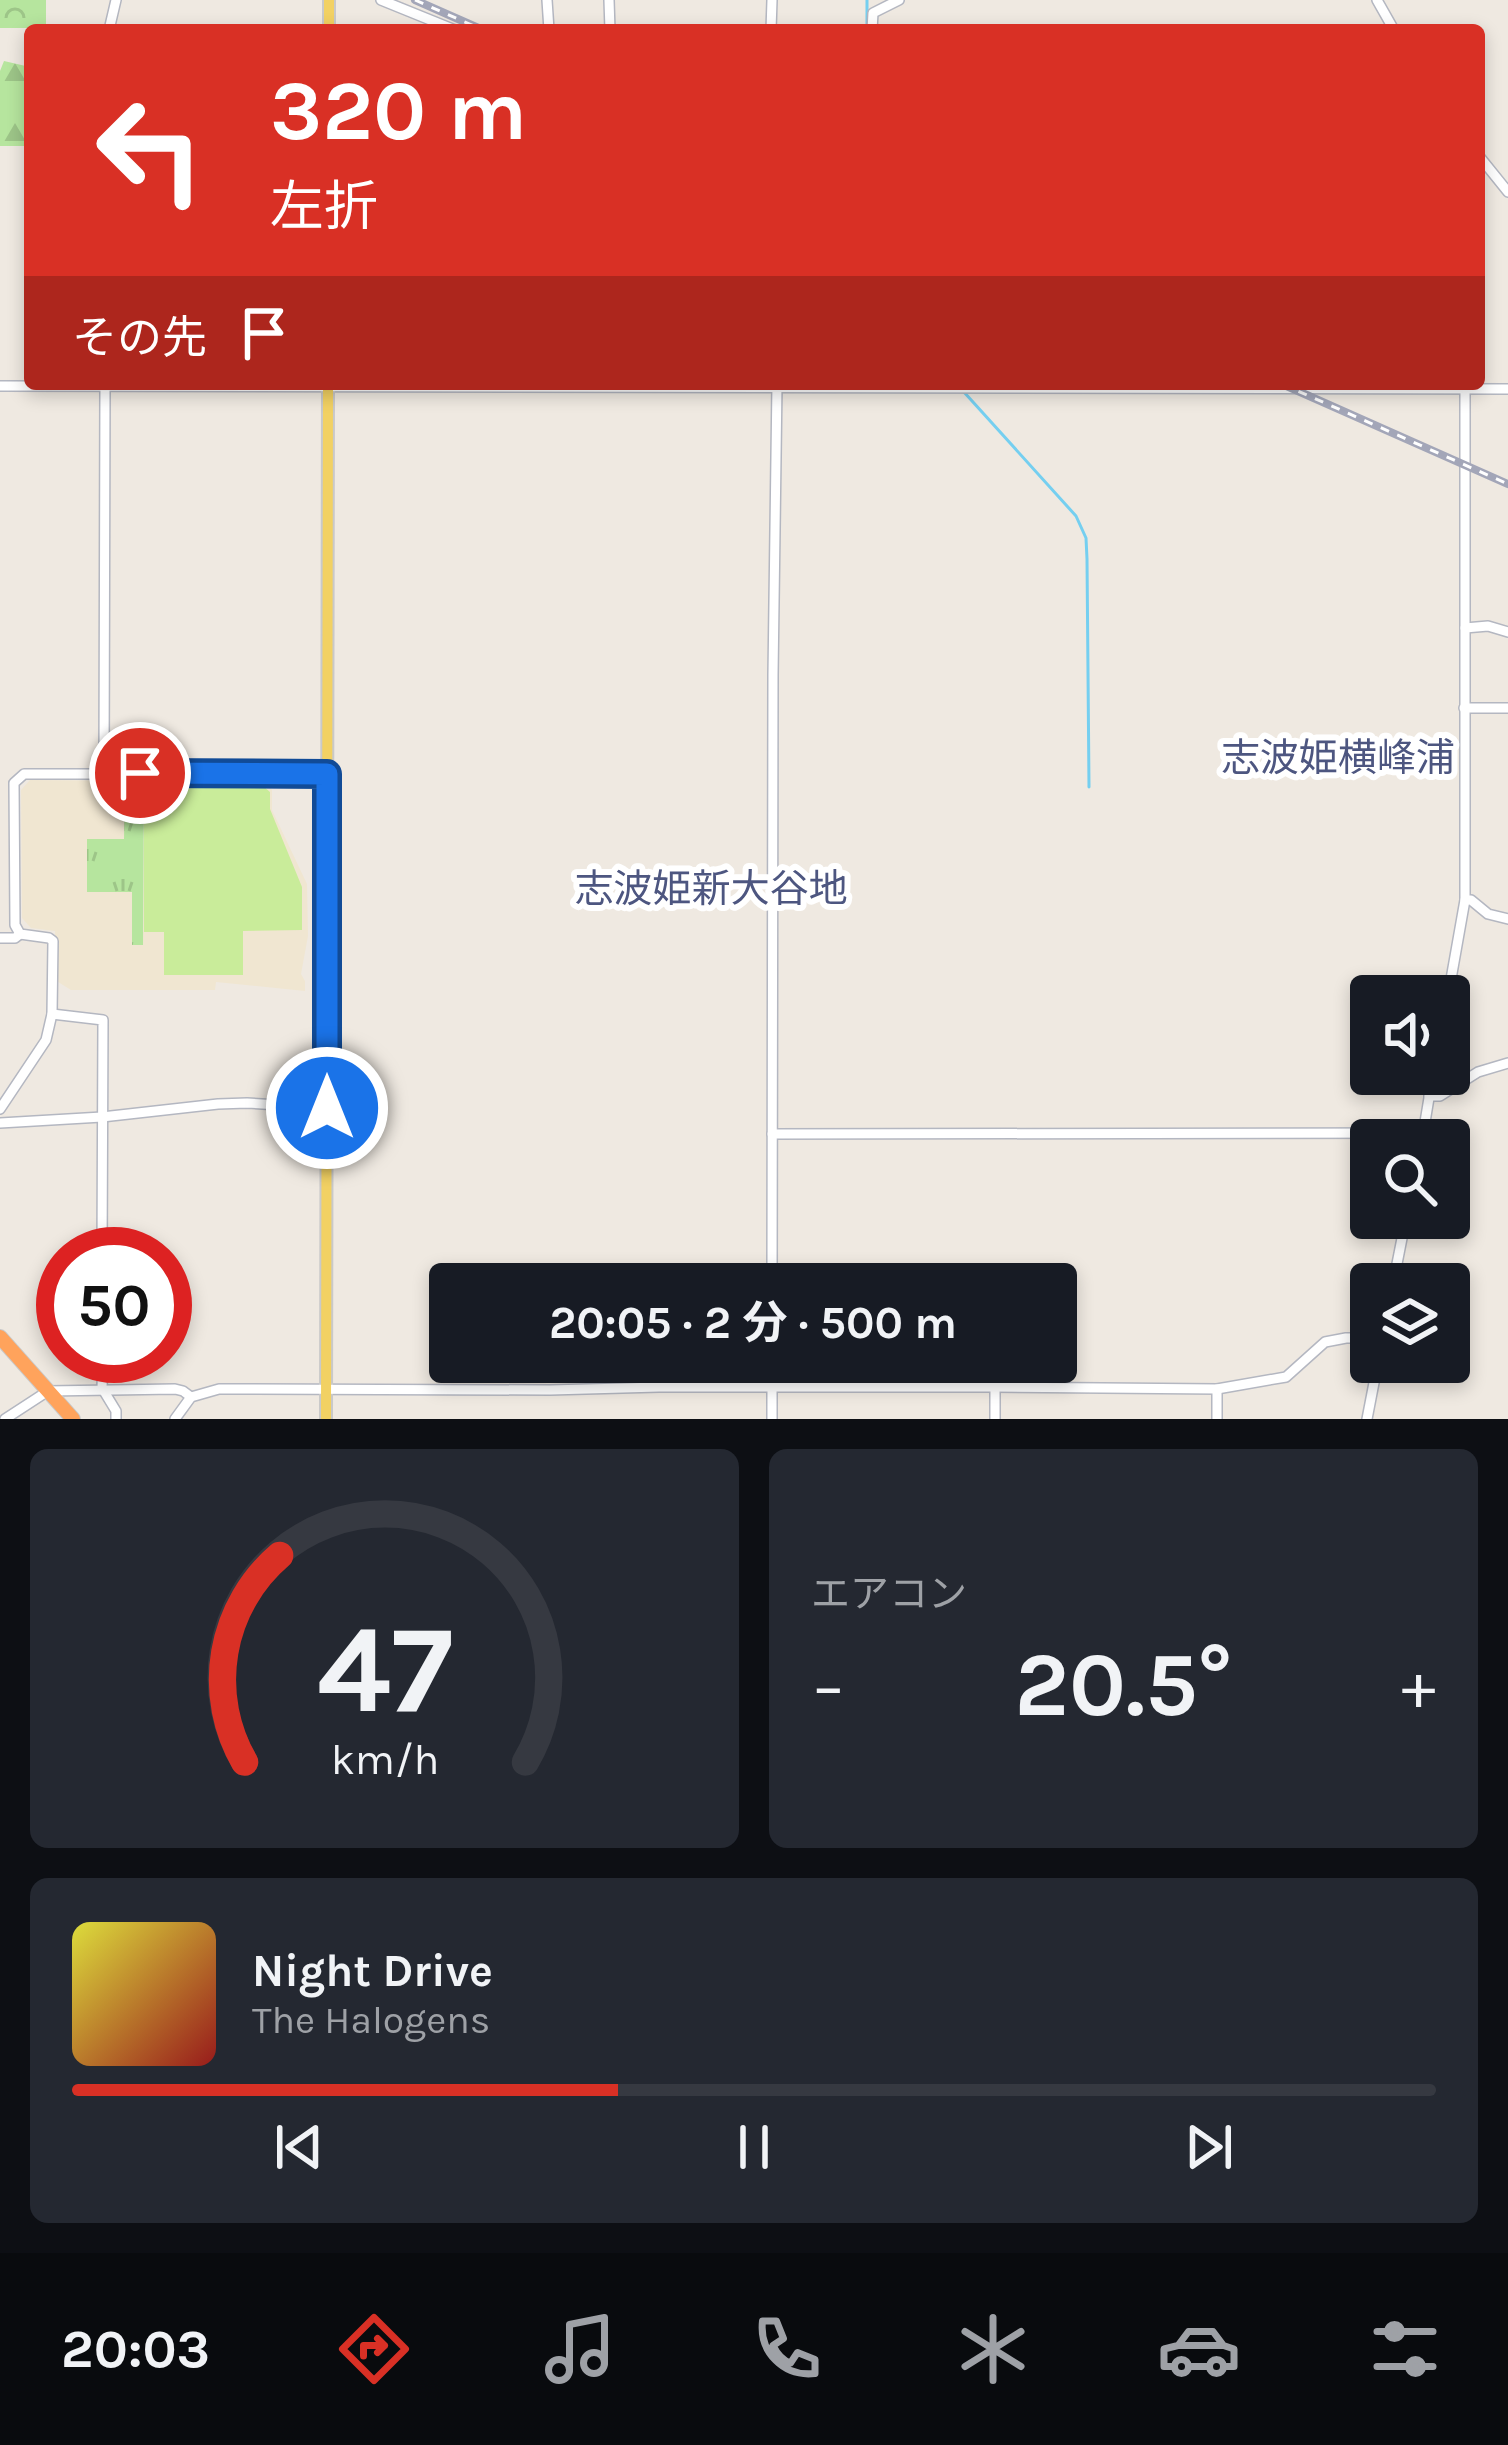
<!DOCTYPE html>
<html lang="ja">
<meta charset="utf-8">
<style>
:root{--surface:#171b24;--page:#242831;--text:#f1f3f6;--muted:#9ea1a6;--line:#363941;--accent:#d93025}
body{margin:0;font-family:Karla,"Noto Sans JP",sans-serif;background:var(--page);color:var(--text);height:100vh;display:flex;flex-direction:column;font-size:45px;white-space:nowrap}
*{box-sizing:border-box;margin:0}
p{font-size:39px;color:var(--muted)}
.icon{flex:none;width:66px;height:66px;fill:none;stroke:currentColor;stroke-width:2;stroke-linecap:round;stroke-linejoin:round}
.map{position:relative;height:1419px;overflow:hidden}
.details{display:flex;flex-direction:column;gap:30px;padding:30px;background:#0d0f14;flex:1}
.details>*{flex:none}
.top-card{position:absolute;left:24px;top:24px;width:1461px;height:366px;border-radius:12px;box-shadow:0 6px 18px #0003;background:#d93025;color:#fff;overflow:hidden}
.fabs{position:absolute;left:1350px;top:975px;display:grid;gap:24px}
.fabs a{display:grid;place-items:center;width:120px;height:120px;border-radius:12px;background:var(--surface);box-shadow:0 6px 18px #0003;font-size:60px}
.speed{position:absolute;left:36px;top:1227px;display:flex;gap:24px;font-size:60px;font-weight:700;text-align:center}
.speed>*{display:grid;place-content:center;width:156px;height:156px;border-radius:50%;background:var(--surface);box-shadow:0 6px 18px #0003;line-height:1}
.speed .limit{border:18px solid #d22;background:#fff;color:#111}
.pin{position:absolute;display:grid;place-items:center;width:102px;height:102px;color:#fff;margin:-51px;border:6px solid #fff;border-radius:50%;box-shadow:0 3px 12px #0007}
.me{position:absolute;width:132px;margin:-66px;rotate:0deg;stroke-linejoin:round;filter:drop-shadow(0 0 9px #0008)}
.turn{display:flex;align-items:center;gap:42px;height:252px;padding:0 48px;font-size:54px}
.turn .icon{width:156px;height:156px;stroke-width:2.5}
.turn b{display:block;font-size:84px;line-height:102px}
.then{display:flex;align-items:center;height:114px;padding:0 48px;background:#0003;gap:24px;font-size:45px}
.big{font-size:90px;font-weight:700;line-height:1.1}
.details .tile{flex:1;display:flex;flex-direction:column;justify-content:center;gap:18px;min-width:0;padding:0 42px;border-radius:18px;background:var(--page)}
.details .dial{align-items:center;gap:0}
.dial svg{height:312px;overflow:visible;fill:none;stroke:var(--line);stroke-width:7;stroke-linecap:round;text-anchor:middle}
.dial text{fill:var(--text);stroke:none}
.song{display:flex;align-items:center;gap:36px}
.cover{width:144px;height:144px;border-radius:18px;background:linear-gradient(135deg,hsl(60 70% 55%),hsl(0 70% 35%))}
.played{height:12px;border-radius:6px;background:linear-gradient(90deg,var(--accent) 40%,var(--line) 40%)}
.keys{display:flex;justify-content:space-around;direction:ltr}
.heat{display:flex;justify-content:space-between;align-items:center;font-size:66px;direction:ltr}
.details .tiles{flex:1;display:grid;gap:30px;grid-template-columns:1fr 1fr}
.tile:last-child{grid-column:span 2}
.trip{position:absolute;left:429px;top:1263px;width:648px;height:120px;border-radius:12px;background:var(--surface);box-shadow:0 6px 18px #0003;font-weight:700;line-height:120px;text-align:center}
.tabs{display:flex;height:192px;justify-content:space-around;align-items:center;background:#090b0e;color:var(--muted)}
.tabs .icon{width:84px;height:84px}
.tabs .current{color:var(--accent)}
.tabs b{font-size:54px;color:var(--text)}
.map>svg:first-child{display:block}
</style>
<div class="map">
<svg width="1508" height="1419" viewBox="0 0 1508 1419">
<defs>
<pattern id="grass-tufts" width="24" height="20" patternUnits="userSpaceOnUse" patternTransform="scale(3)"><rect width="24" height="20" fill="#b6e59e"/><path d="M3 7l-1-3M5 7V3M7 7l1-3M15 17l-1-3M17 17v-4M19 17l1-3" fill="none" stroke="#9dc588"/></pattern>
<pattern id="forest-firs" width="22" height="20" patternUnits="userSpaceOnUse" patternTransform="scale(3)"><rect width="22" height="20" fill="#b6e59e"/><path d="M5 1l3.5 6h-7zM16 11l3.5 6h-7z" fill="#9dc588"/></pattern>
<pattern id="park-crowns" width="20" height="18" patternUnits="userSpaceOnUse" patternTransform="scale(3)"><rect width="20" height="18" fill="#b6e59e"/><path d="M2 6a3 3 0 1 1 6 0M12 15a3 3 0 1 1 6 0" fill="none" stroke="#9dc588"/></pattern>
</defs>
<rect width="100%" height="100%" fill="#efe9e1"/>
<path fill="#f0e6d1" d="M 30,780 L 267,782 L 272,790 L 272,810 L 307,884 L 308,936 L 301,974 L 305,981 L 305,991 L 216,982 L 215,990 L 71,990 L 55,980 L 55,931 L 31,928 L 22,918 L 21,790 Z"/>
<path fill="url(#grass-tufts)" d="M 125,784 L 144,784 L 143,945 L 132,945 L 132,892 L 87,892 L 87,839 L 124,839 Z"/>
<path fill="url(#forest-firs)" d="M 4,61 L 30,67 L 30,144 L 27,146 L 0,146 L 0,71 Z"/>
<rect fill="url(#park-crowns)" x="0" y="0" width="46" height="28"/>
<path fill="#c9ec9a" d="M 144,784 L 263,786 L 270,792 L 270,809 L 302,887 L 302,930 L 243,931 L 243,975 L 164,975 L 164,932 L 144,932 Z"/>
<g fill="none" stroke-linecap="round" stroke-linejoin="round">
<g stroke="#75cff0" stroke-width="3">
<path d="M 867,30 L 867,0"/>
<path d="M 963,391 L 1076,516 L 1086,538 L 1087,559 L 1089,787"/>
</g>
<g stroke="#b4b7c1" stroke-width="12">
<g id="minor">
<path d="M 381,0 L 455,30"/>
<path d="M 547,0 L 549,30"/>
<path d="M 609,0 L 610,30"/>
<path d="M 1377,0 L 1394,30"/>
<path d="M 109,30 L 116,0"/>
<path d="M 771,30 L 772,0"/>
<path d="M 872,30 L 873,13 L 899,0"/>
<path d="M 1479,156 L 1508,192"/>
<path d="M 0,386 L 1508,389"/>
<path d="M 1465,628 L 1488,626 L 1508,632"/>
<path d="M 1464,708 L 1508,708"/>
<path d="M 104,772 L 105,384"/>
<path d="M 1465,900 L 1471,900 L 1488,914 L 1508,919"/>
<path d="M 0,938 L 15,938 L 20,934"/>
<path d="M 1448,996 L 1465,900 L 1465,385"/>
<path d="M 52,1014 L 103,1020 L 102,1254"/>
<path d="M 1429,1096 L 1440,1096 L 1478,1072 L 1508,1063"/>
<path d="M 0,1109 L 46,1040 L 52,1014 L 53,941 L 49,938 L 20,934 L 15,925 L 14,783 L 24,774 L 327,774"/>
<path d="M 0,1123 L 102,1117 L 218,1104 L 247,1103 L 327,1108"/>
<path d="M 772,1134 L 1423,1133"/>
<path d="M 1422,1140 L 1433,1074"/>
<path d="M 772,1284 L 773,675 L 777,384"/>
<path d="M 1393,1284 L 1406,1218"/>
<path d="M 103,1356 L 102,1388 L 116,1411 L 116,1419"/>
<path d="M 1217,1389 L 1217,1419"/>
<path d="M 5,1419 L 48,1391 L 175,1389 L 183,1391 L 191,1397"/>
<path d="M 175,1419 L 191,1397 L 219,1389 L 550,1390 L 659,1387 L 995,1387 L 1217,1389 L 1286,1377 L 1325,1342 L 1346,1338 L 1371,1338"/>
<path d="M 772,1419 L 772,1362"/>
<path d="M 995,1419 L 995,1387"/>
<path d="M 1367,1419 L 1378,1362"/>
</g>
</g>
<g stroke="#c9c9c9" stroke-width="14">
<g id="major">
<path d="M 329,30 L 329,0"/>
<path d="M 326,1419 L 328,384"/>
</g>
</g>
<g stroke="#c9c9c9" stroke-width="16">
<path id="highway" d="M 0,1337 L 73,1419"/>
</g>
<use href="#minor" stroke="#fff" stroke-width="9"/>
<use href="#major" stroke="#f2d163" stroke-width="10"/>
<use href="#highway" stroke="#ffa35c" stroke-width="14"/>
<g stroke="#a3a6b8" stroke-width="8">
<g id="rail">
<path d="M 415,0 L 483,30"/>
<path d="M 1282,384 L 1508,484"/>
</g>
</g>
<use href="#rail" stroke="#fff" stroke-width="3" stroke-dasharray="9" stroke-linecap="butt"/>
</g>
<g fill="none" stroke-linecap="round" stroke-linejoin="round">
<g stroke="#114b97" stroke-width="30">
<path id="route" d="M 140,773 L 327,774 L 327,1108"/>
</g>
<use href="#route" stroke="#1a73e8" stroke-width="21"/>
</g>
<g text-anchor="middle" stroke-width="12" stroke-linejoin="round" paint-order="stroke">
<g font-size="39" fill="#4d5680" stroke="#fff">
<text x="1338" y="771">志波姫横峰浦</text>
<text x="711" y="902">志波姫新大谷地</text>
</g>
</g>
</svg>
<div class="fabs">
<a><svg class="icon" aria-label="sound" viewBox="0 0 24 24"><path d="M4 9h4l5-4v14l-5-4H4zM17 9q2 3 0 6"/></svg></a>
<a><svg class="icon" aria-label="search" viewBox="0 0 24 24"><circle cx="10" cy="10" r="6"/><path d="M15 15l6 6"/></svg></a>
<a><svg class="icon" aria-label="layers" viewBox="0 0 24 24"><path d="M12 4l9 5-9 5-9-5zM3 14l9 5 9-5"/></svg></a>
</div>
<div class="speed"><div class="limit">50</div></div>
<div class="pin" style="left:140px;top:773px;background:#d93025"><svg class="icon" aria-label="arrive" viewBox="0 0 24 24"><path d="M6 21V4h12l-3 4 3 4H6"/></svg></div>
<svg class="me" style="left:327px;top:1108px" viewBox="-20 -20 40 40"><circle r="17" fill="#1a73e8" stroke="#fff" stroke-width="3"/><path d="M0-11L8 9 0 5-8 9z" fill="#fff"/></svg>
<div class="trip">20:05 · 2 分 · 500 m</div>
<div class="top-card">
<div class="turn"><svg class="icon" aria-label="left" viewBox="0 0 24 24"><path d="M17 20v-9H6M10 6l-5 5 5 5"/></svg><div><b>320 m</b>左折</div></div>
<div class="then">その先<svg class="icon" aria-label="arrive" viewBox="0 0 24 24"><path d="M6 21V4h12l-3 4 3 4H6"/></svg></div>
</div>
</div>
<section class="details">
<div class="tiles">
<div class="tile dial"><svg viewBox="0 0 100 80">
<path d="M14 69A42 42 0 1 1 86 69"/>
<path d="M14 69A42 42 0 0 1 23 16" stroke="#d93025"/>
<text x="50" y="56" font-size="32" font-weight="700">47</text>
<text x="50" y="72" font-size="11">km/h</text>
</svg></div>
<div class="tile"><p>エアコン</p>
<div class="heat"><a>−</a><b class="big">20.5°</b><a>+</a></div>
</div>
<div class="tile">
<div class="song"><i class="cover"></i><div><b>Night Drive</b><p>The Halogens</p></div></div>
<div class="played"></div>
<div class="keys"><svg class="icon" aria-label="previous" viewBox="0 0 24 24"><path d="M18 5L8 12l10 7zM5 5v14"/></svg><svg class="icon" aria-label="pause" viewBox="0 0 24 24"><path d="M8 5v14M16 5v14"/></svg><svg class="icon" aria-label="next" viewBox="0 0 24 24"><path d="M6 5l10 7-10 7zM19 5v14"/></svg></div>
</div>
</div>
</section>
<nav class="tabs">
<b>20:03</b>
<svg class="icon current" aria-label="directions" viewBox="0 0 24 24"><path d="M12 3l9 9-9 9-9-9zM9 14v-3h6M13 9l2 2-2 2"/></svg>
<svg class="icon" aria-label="music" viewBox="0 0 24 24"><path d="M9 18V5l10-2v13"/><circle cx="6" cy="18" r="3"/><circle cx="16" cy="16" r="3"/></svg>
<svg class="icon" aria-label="phone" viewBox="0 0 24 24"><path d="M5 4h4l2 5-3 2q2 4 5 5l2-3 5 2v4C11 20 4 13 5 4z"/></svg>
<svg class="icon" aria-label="climate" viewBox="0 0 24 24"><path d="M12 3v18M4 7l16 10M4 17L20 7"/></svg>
<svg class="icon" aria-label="car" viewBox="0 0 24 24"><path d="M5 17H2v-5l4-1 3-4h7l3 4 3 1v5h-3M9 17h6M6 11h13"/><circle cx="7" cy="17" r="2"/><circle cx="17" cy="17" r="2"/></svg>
<svg class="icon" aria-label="filters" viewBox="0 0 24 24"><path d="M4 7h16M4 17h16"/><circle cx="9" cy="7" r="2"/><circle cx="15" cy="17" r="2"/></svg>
</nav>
